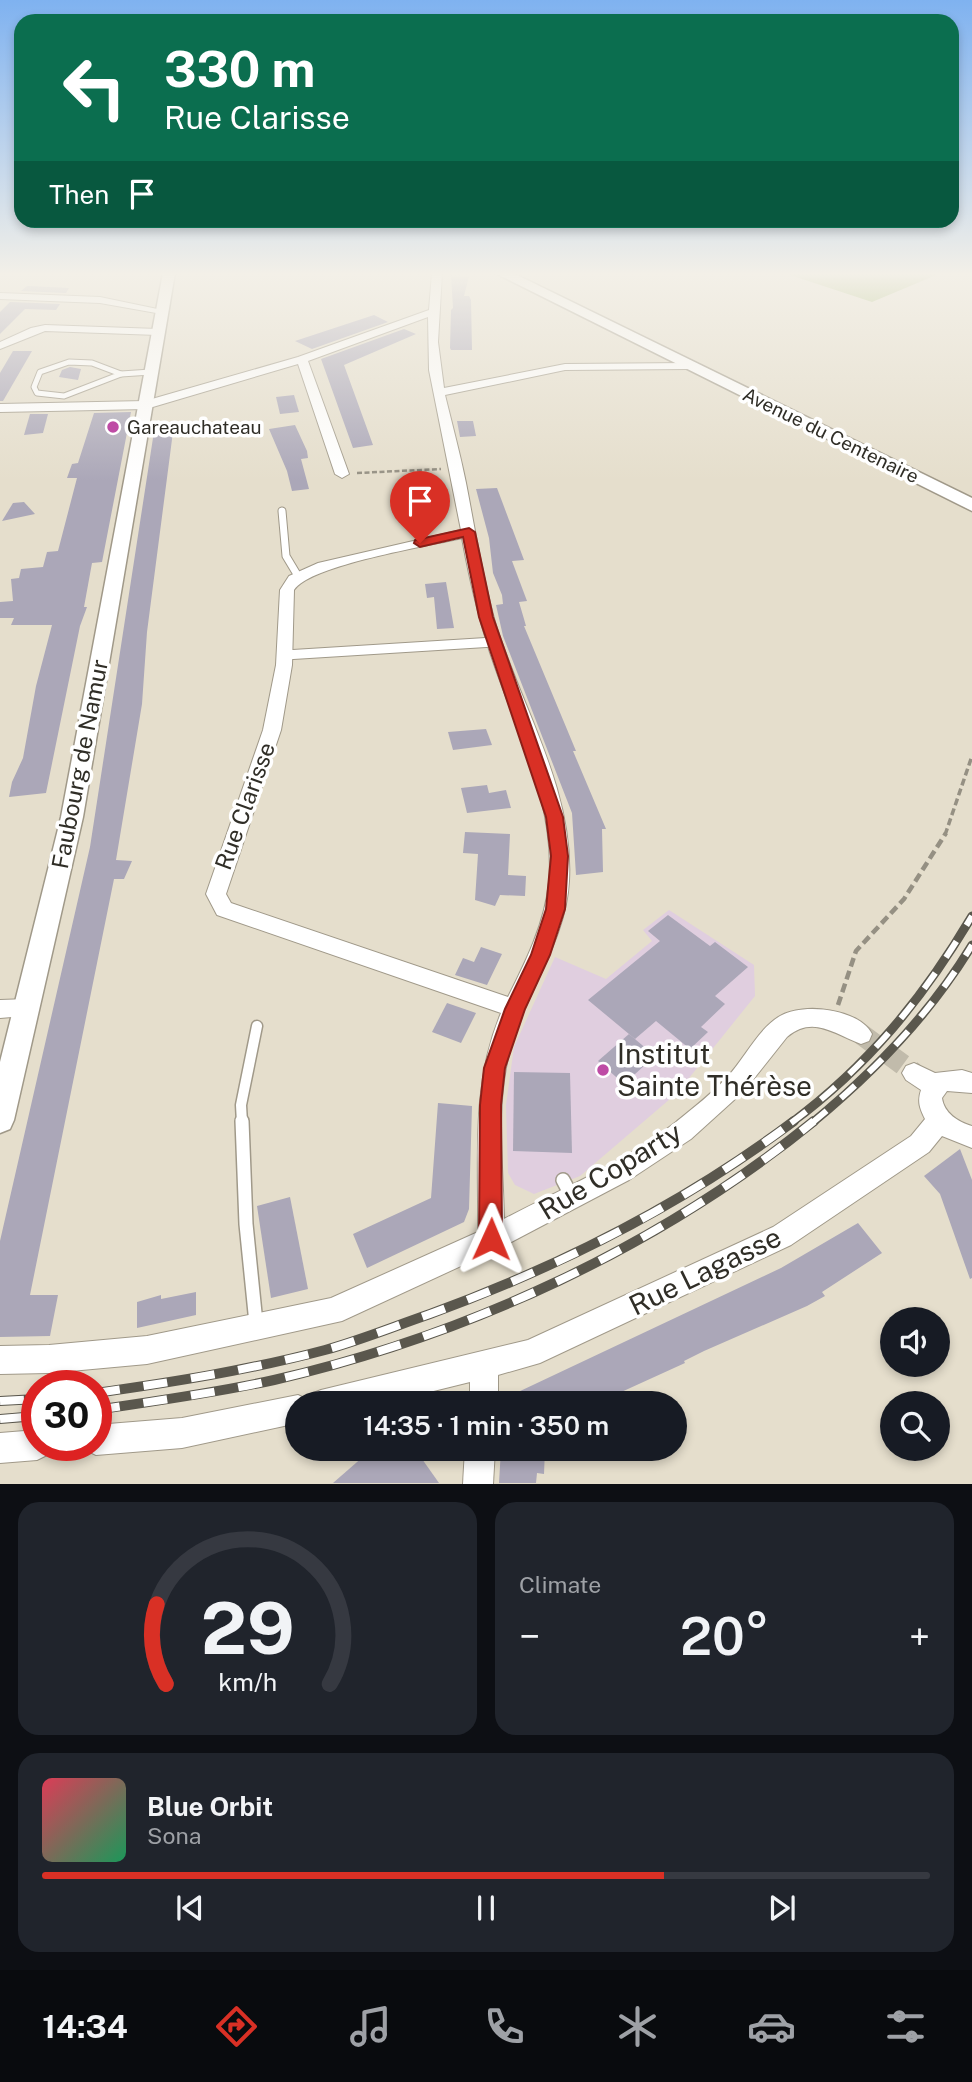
<!DOCTYPE html>
<meta charset="utf-8">
<style>
:root{--surface:#171b24;--page:#20242c;--text:#f1f3f6;--muted:#9ea1a6;--line:#363941;--accent:#d93025}
body{margin:0;font-family:"Public Sans",sans-serif;background:var(--page);color:var(--text);height:100vh;display:flex;flex-direction:column;font-size:26px;white-space:nowrap}
*{box-sizing:border-box;margin:0}
p{font-size:23px;color:var(--muted)}
.icon{flex:none;width:38px;height:38px;fill:none;stroke:currentColor;stroke-width:2;stroke-linecap:round;stroke-linejoin:round}
.map{position:relative;height:1484px;overflow:hidden}
.details{display:flex;flex-direction:column;gap:18px;padding:18px;background:#0d0f14;flex:1}
.details>*{flex:none}
.banner{position:absolute;left:14px;top:14px;width:945px;height:214px;border-radius:21px;box-shadow:0 4px 10px #0003;background:#0b6e4f;color:#fff;overflow:hidden}
.controls{position:absolute;left:880px;top:1307px;display:grid;gap:14px}
.controls a{display:grid;place-items:center;width:70px;height:70px;border-radius:50%;background:var(--surface);box-shadow:0 4px 10px #0003;font-size:35px}
.speed{position:absolute;left:21px;top:1370px;display:flex;gap:14px;font-size:35px;font-weight:700;text-align:center}
.speed>*{display:grid;place-content:center;width:91px;height:91px;border-radius:50%;background:var(--surface);box-shadow:0 4px 10px #0003;line-height:1}
.speed .limit{border:10px solid #d22;background:#fff;color:#111}
.pin{position:absolute;display:grid;place-items:center;width:60px;height:60px;color:#fff;margin:-72px -30px;border-radius:50% 50% 50% 0;rotate:-45deg;box-shadow:0 0 7px #0007}
.pin .icon{rotate:45deg}
.me{position:absolute;width:77px;margin:-38px;rotate:1deg;stroke-linejoin:round;filter:drop-shadow(0 0 5px #0008)}
.turn{display:flex;align-items:center;gap:24px;height:147px;padding:0 35px;font-size:32px}
.turn .icon{width:91px;height:91px;stroke-width:2.5}
.turn b{display:block;font-size:49px;line-height:60px}
.then{display:flex;align-items:center;height:66px;padding:0 35px;background:#0003;gap:14px;font-size:26px}
.big{font-size:52px;font-weight:600;line-height:1.1}
.details .widget{flex:1;display:flex;flex-direction:column;justify-content:center;gap:10px;min-width:0;padding:0 24px;border-radius:21px;background:var(--page)}
.details .dial{align-items:center;gap:0}
.dial svg{height:182px;overflow:visible;fill:none;stroke:var(--line);stroke-width:7;stroke-linecap:round;text-anchor:middle}
.dial text{fill:var(--text);stroke:none}
.song{display:flex;align-items:center;gap:21px}
.cover{width:84px;height:84px;border-radius:10px;background:linear-gradient(135deg,hsl(350 70% 55%),hsl(150 70% 35%))}
.played{height:7px;border-radius:4px;background:linear-gradient(90deg,var(--accent) 70%,var(--line) 70%)}
.keys{display:flex;justify-content:space-around;direction:ltr}
.heat{display:flex;justify-content:space-between;align-items:center;font-size:38px;direction:ltr}
.details .tiles{flex:1;display:grid;gap:18px;grid-template-columns:1fr 1fr}
.widget:last-child{grid-column:span 2}
.trip{position:absolute;left:285px;top:1391px;width:402px;height:70px;border-radius:35px;background:var(--surface);box-shadow:0 4px 10px #0003;font-weight:600;line-height:70px;text-align:center}
.menu{display:flex;height:112px;justify-content:space-around;align-items:center;background:#090b0e;color:var(--muted)}
.menu .icon{width:49px;height:49px}
.menu .on{color:var(--accent)}
.menu b{font-size:32px;color:var(--text)}
.map>svg:first-child{display:block}
</style>
<div class="map">
<svg width="972" height="1484" viewBox="0 0 972 1484">
<rect width="100%" height="100%" fill="#e5decc"/>
<path fill="#e0cedf" d="M 669,910 L 754,965 L 755,996 L 677,1093 L 580,1176 L 534,1194 L 515,1185 L 508,1173 L 506,1105 L 514,1047 L 555,957 L 606,979 L 652,941 L 643,930 Z"/>
<path fill="#91ae57" d="M 784,273 L 941,273 L 872,302 Z"/>
<g fill="#aba7b8">
<path d="M 451,275 L 469,276 L 464,296 L 469,296 L 471,300 L 472,350 L 451,350 L 450,348 L 451,310 L 453,308 Z"/>
<path d="M 27,286 L 30,286 L 69,288 L 66,293 L 21,291 Z"/>
<path d="M 10,302 L 60,304 L 56,310 L 25,309 L 0,334 L 0,312 Z"/>
<path d="M 374,315 L 388,322 L 312,349 L 295,341 Z"/>
<path d="M 404,329 L 416,334 L 344,365 L 373,445 L 353,448 L 321,359 Z"/>
<path d="M 13,351 L 32,351 L 3,401 L 0,401 L 0,373 Z"/>
<path d="M 70,367 L 81,369 L 78,380 L 59,377 L 62,370 Z"/>
<path d="M 294,395 L 299,412 L 280,414 L 276,397 Z"/>
<path d="M 131,412 L 102,562 L 92,563 L 84,607 L 87,607 L 80,626 L 46,793 L 9,797 L 12,782 L 23,758 L 36,686 L 52,625 L 11,625 L 14,618 L 0,618 L 0,602 L 13,601 L 11,579 L 19,578 L 21,569 L 43,567 L 47,552 L 58,551 L 77,478 L 67,478 L 72,464 L 78,463 L 94,413 Z"/>
<path d="M 30,414 L 48,414 L 43,433 L 24,435 Z"/>
<path d="M 457,421 L 473,421 L 476,436 L 460,437 Z"/>
<path d="M 174,424 L 147,632 L 142,704 L 116,860 L 132,861 L 124,879 L 114,879 L 30,1295 L 58,1295 L 50,1336 L 0,1337 L 0,1241 L 90,847 L 155,425 Z"/>
<path d="M 295,425 L 307,451 L 308,458 L 301,459 L 309,489 L 292,491 L 287,471 L 269,429 Z"/>
<path d="M 497,488 L 524,560 L 512,561 L 527,601 L 519,602 L 524,619 L 526,626 L 524,626 L 576,751 L 573,751 L 606,829 L 602,829 L 603,872 L 576,875 L 572,813 L 503,636 L 496,605 L 503,604 L 502,595 L 493,573 L 489,538 L 476,489 Z"/>
<path d="M 24,502 L 35,514 L 2,521 L 13,503 Z"/>
<path d="M 446,582 L 454,628 L 437,629 L 434,597 L 427,598 L 425,584 Z"/>
<path d="M 486,729 L 492,745 L 453,750 L 448,732 Z"/>
<path d="M 487,785 L 489,793 L 506,790 L 511,808 L 467,813 L 461,788 Z"/>
<path d="M 465,832 L 510,834 L 508,875 L 526,876 L 525,896 L 500,895 L 495,906 L 475,900 L 478,854 L 463,853 Z"/>
<path d="M 668,915 L 710,946 L 715,942 L 748,967 L 715,996 L 725,1004 L 701,1027 L 708,1032 L 690,1049 L 656,1021 L 635,1039 L 588,1000 L 660,941 L 648,931 Z"/>
<path d="M 481,947 L 502,954 L 487,985 L 455,975 L 463,958 L 474,962 Z"/>
<path d="M 447,1003 L 476,1013 L 461,1043 L 432,1032 Z"/>
<path d="M 629,1034 L 655,1056 L 624,1084 L 598,1061 Z"/>
<path d="M 514,1072 L 570,1073 L 572,1153 L 513,1151 Z"/>
<path d="M 438,1103 L 472,1106 L 469,1209 L 464,1222 L 367,1268 L 353,1234 L 431,1198 Z"/>
<path d="M 960,1149 L 972,1180 L 972,1278 L 970,1279 L 940,1194 L 924,1176 Z"/>
<path d="M 290,1197 L 308,1289 L 271,1298 L 257,1206 Z"/>
<path d="M 858,1223 L 882,1253 L 822,1292 L 825,1296 L 807,1306 L 704,1351 L 684,1361 L 685,1363 L 595,1404 L 501,1404 L 501,1400 L 781,1268 Z"/>
<path d="M 196,1292 L 196,1315 L 137,1328 L 137,1302 L 161,1295 L 161,1299 Z"/>
<path d="M 372,1449 L 415,1449 L 439,1483 L 333,1483 Z"/>
<path d="M 501,1449 L 545,1449 L 544,1474 L 537,1473 L 536,1483 L 499,1483 Z"/>
</g>
<g fill="none" stroke-linecap="round" stroke-linejoin="round">
<path stroke="#c1bbab" stroke-width="21" stroke-dasharray="21 10" stroke-linecap="butt" d="M 861,1034 L 914,1073"/>
<g stroke="#a09989" stroke-width="7">
<g id="service-far4">
<path d="M 69,362 L 92,363 L 121,374 L 64,396 L 37,393 L 34,387 L 40,372 Z"/>
<path d="M 121,374 L 151,372"/>
</g>
</g>
<g stroke="#a09989" stroke-width="9">
<path id="service-far3" d="M 282,511 L 286,556 L 298,576"/>
</g>
<g stroke="#a09989" stroke-width="11">
<path id="service-far2" d="M 285,655 L 494,642"/>
</g>
<g stroke="#a09989" stroke-width="13">
<path id="service-far1" d="M 242,1123 L 241,1105 L 257,1026"/>
</g>
<g stroke="#a09989" stroke-width="16">
<g id="service">
<path d="M 242,1121 L 246,1224 L 256,1323"/>
<path d="M 563,1180 L 572,1197"/>
</g>
</g>
<g stroke="#a09989" stroke-width="2">
<g id="minor">
<path d="M 432,273 L 442,273 L 438,342 L 444,388 L 565,364 L 689,363 L 695,366 L 689,369 L 565,370 L 445,395 C 452,424 460,453 466,483 C 475,529 482,576 495,622 C 521,707 574,789 569,881 C 566,942 525,992 510,1050 C 495,1105 503,1163 504,1219 C 561,1189 624,1163 676,1122 C 693,1108 713,1093 728,1076 C 745,1058 758,1029 780,1016 C 803,1002 860,1009 872,1034 L 869,1041 L 861,1044 C 834,1034 813,1015 787,1037 L 744,1091 L 691,1139 L 629,1180 L 500,1248 L 342,1321 L 147,1364 L 49,1373 L 0,1374 L 0,1346 L 49,1345 L 147,1336 L 331,1298 L 478,1232 C 479,1157 471,1084 501,1013 L 217,915 L 206,894 L 263,730 L 276,665 L 280,590 L 289,576 L 318,563 L 461,530 L 429,370 L 428,317 L 308,361 L 349,474 L 342,478 L 335,474 L 298,364 L 146,409 L 0,412 L 0,404 L 145,401 L 298,357 L 429,310 ZM 462,538 C 470,582 480,625 495,667 C 519,735 556,808 549,882 C 545,923 526,961 508,997 L 231,903 L 226,894 L 281,730 L 292,665 L 294,590 C 310,565 429,546 462,538 Z"/>
<path d="M 0,293 L 100,297 L 167,311 L 162,314 L 100,303 L 0,299 Z"/>
<path d="M 45,325 L 158,329 L 163,332 L 158,335 L 45,331 L 0,349 L 0,342 L 31,328 Z"/>
<path d="M 28,999 L 36,1001 L 39,1008 L 36,1015 L 0,1018 L 0,1000 Z"/>
<path d="M 914,1063 L 935,1073 L 962,1070 L 972,1073 L 972,1093 L 947,1091 L 942,1098 C 944,1113 958,1122 972,1126 L 972,1148 L 942,1136 L 929,1152 L 791,1245 L 540,1363 L 498,1375 L 498,1404 L 470,1404 L 470,1382 L 381,1404 L 298,1404 L 298,1423 L 182,1448 L 96,1455 L 86,1450 L 84,1446 L 96,1446 L 96,1425 L 182,1418 L 298,1395 L 308,1400 L 311,1394 L 321,1390 L 528,1340 L 773,1227 L 911,1136 L 925,1119 C 920,1109 917,1102 921,1090 L 906,1080 L 902,1073 L 906,1066 Z"/>
<path d="M 37,1430 L 37,1446 L 51,1446 L 47,1455 L 37,1460 L 0,1463 L 0,1433 Z"/>
<path d="M 465,1449 L 495,1449 L 493,1484 L 463,1484 Z"/>
</g>
</g>
<g stroke="#a09989" stroke-width="3">
<path id="tertiary" d="M 163,273 L 175,273 L 83,817 L 14,1120 L 10,1129 L 0,1133 L 0,1062 L 61,817 Z"/>
</g>
<g stroke="#a09989" stroke-width="3">
<path id="secondary" d="M 495,273 L 513,273 L 972,498 L 972,511 Z"/>
</g>
<path stroke="#959083" stroke-width="2.5" stroke-dasharray="5 2.5" stroke-linecap="butt" d="M 357,473 L 441,469"/>
<path stroke="#959083" stroke-width="3.5" stroke-dasharray="7 3.5" stroke-linecap="butt" d="M 945,835 L 972,756"/>
<path stroke="#959083" stroke-width="4.5" stroke-dasharray="9 4.5" stroke-linecap="butt" d="M 838,1005 L 856,951 L 904,899 L 946,833"/>
<use href="#service-far4" stroke="#fff" stroke-width="5"/>
<use href="#service-far3" stroke="#fff" stroke-width="7"/>
<use href="#service-far2" stroke="#fff" stroke-width="9"/>
<use href="#service-far1" stroke="#fff" stroke-width="10"/>
<use href="#service" stroke="#fff" stroke-width="13"/>
<use href="#minor" fill="#fff" fill-rule="evenodd"/>
<use href="#tertiary" fill="#fff" fill-rule="evenodd"/>
<use href="#secondary" fill="#fff" fill-rule="evenodd"/>
<g stroke="#5a574d" stroke-width="9">
<g id="rail-far1">
<path d="M 791,1123 C 868,1066 924,997 972,916"/>
<path d="M 812,1123 C 873,1073 931,1013 972,945"/>
</g>
</g>
<g stroke="#5a574d" stroke-width="10">
<g id="rail">
<path d="M 96,1393 C 173,1382 250,1370 325,1350 C 361,1340 395,1326 430,1314 C 561,1266 682,1205 794,1121"/>
<path d="M 0,1401 L 37,1399"/>
<path d="M 96,1410 C 155,1401 215,1393 274,1380 C 468,1335 659,1247 814,1121"/>
<path d="M 0,1419 L 37,1416"/>
</g>
</g>
<use href="#rail-far1" stroke="#fff" stroke-width="6" stroke-dasharray="19" stroke-linecap="butt"/>
<use href="#rail" stroke="#fff" stroke-width="8" stroke-dasharray="24" stroke-linecap="butt"/>
</g>
<linearGradient id="sky" x2="0" y2="1"><stop stop-color="#7fb2f0"/><stop offset="0.57" stop-color="#f3f0e8"/><stop offset="1" stop-color="#f3f0e8" stop-opacity="0"/></linearGradient>
<rect width="972" height="481" fill="url(#sky)"/>
<path fill="#d93025" stroke="#8d1f18" stroke-width="2" d="M 469,528 L 475,532 L 493,617 L 563,817 L 568,856 L 565,909 L 550,955 L 525,1009 L 505,1068 L 501,1105 L 502,1239 L 499,1247 L 491,1251 L 482,1247 L 479,1239 L 480,1105 L 484,1068 L 505,1009 L 531,955 L 546,909 L 551,856 L 546,817 L 479,617 L 463,537 L 420,547 L 414,543 L 415,540 Z"/>
<g fill="#be4ba5" stroke="#fff" stroke-width="2.5">
<circle cx="113" cy="427" r="7"/>
<circle cx="603" cy="1070" r="7"/>
</g>
<g text-anchor="middle" stroke-width="7" stroke-linejoin="round" paint-order="stroke">
<g font-size="19" fill="#302e27" stroke="#fff" text-anchor="start">
<text x="127" y="434">Gareauchateau</text>
</g>
<g font-size="19" fill="#302e27" stroke="#fff">
<text transform="translate(831 435) rotate(26)" y="7">Avenue du Centenaire</text>
</g>
<g font-size="23" fill="#302e27" stroke="#fff">
<text transform="translate(80 764) rotate(-79)" y="8">Faubourg de Namur</text>
<text transform="translate(245 806) rotate(-70)" y="8">Rue Clarisse</text>
</g>
<g font-size="28" fill="#302e27" stroke="#fff" text-anchor="start">
<text x="617" y="1064">Institut<tspan x="617" dy="32">Sainte Thérèse</tspan></text>
</g>
<g font-size="28" fill="#302e27" stroke="#fff">
<text transform="translate(610 1171) rotate(-31)" y="10">Rue Coparty</text>
<text transform="translate(705 1271) rotate(-26)" y="10">Rue Lagasse</text>
</g>
</g>
</svg>
<div class="controls">
<a><svg class="icon" aria-label="sound" viewBox="0 0 24 24"><path d="M4 9h4l5-4v14l-5-4H4zM17 9q2 3 0 6"/></svg></a>
<a><svg class="icon" aria-label="search" viewBox="0 0 24 24"><circle cx="10" cy="10" r="6"/><path d="M15 15l6 6"/></svg></a>
</div>
<div class="speed"><div class="limit">30</div></div>
<div class="pin" style="left:420px;top:543px;background:#d93025"><svg class="icon" aria-label="arrive" viewBox="0 0 24 24"><path d="M6 21V4h12l-3 4 3 4H6"/></svg></div>
<svg class="me" style="left:491px;top:1239px" viewBox="-20 -20 40 40"><path d="M0-17L14 15 0 8-14 15z" fill="#d93025" stroke="#fff" stroke-width="4"/></svg>
<div class="trip">14:35 · 1 min · 350 m</div>
<div class="banner">
<div class="turn"><svg class="icon" aria-label="left" viewBox="0 0 24 24"><path d="M17 20v-9H6M10 6l-5 5 5 5"/></svg><div><b>330 m</b>Rue Clarisse</div></div>
<div class="then">Then<svg class="icon" aria-label="arrive" viewBox="0 0 24 24"><path d="M6 21V4h12l-3 4 3 4H6"/></svg></div>
</div>
</div>
<section class="details">
<div class="tiles">
<div class="widget dial"><svg viewBox="0 0 100 80">
<path d="M14 69A42 42 0 1 1 86 69"/>
<path d="M14 69A42 42 0 0 1 10 34" stroke="#d93025"/>
<text x="50" y="56" font-size="32" font-weight="700">29</text>
<text x="50" y="72" font-size="11">km/h</text>
</svg></div>
<div class="widget"><p>Climate</p>
<div class="heat"><a>−</a><b class="big">20°</b><a>+</a></div>
</div>
<div class="widget">
<div class="song"><i class="cover"></i><div><b>Blue Orbit</b><p>Sona</p></div></div>
<div class="played"></div>
<div class="keys"><svg class="icon" aria-label="previous" viewBox="0 0 24 24"><path d="M18 5L8 12l10 7zM5 5v14"/></svg><svg class="icon" aria-label="pause" viewBox="0 0 24 24"><path d="M8 5v14M16 5v14"/></svg><svg class="icon" aria-label="next" viewBox="0 0 24 24"><path d="M6 5l10 7-10 7zM19 5v14"/></svg></div>
</div>
</div>
</section>
<nav class="menu">
<b>14:34</b>
<svg class="icon on" aria-label="directions" viewBox="0 0 24 24"><path d="M12 3l9 9-9 9-9-9zM9 14v-3h6M13 9l2 2-2 2"/></svg>
<svg class="icon" aria-label="music" viewBox="0 0 24 24"><path d="M9 18V5l10-2v13"/><circle cx="6" cy="18" r="3"/><circle cx="16" cy="16" r="3"/></svg>
<svg class="icon" aria-label="phone" viewBox="0 0 24 24"><path d="M5 4h4l2 5-3 2q2 4 5 5l2-3 5 2v4C11 20 4 13 5 4z"/></svg>
<svg class="icon" aria-label="climate" viewBox="0 0 24 24"><path d="M12 3v18M4 7l16 10M4 17L20 7"/></svg>
<svg class="icon" aria-label="car" viewBox="0 0 24 24"><path d="M5 17H2v-5l4-1 3-4h7l3 4 3 1v5h-3M9 17h6M6 11h13"/><circle cx="7" cy="17" r="2"/><circle cx="17" cy="17" r="2"/></svg>
<svg class="icon" aria-label="filters" viewBox="0 0 24 24"><path d="M4 7h16M4 17h16"/><circle cx="9" cy="7" r="2"/><circle cx="15" cy="17" r="2"/></svg>
</nav>
